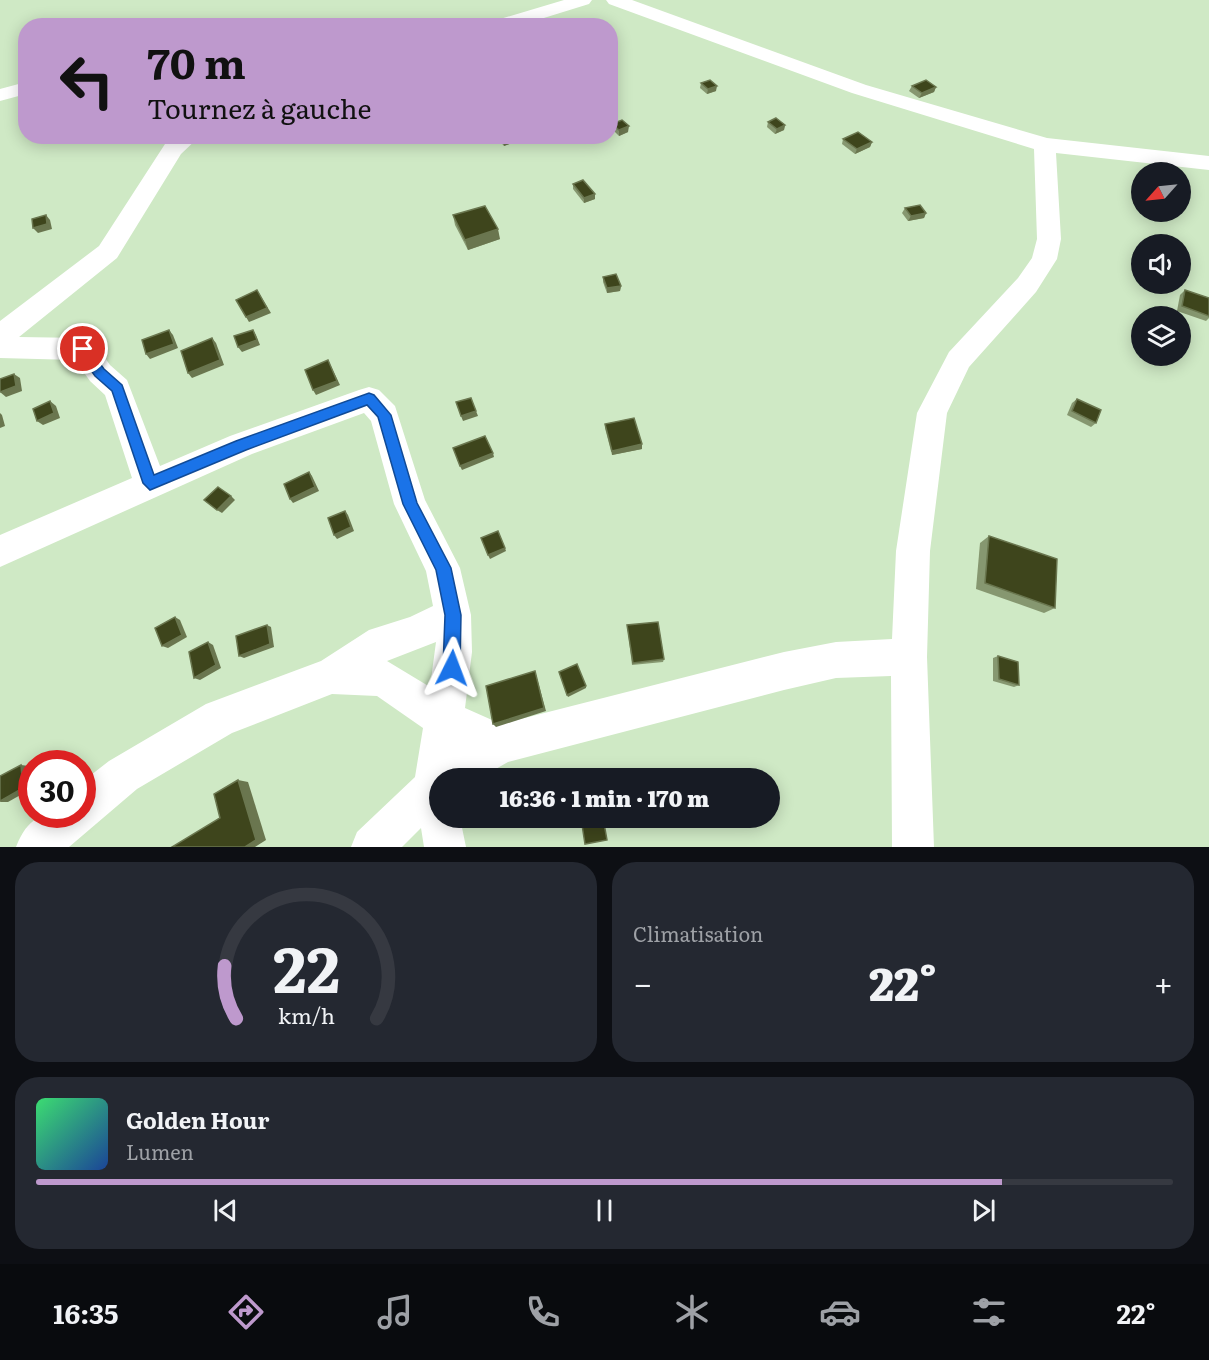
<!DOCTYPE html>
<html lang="fr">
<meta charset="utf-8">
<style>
:root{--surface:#171b24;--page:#242831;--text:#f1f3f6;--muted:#9ea1a6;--line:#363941;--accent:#be99cd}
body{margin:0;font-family:Literata,serif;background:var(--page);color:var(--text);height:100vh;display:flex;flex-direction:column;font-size:22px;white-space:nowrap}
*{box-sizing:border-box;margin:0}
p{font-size:20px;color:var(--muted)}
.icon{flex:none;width:33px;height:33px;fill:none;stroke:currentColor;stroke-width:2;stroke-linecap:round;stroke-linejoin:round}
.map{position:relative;height:847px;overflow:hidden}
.sheet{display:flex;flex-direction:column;gap:15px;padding:15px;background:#0d0f14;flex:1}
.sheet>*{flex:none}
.top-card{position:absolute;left:18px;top:18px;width:600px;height:126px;border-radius:24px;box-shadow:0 3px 15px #0003;background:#be99cd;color:#111;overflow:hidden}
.needle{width:39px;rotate:243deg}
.tools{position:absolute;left:1131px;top:162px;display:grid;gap:12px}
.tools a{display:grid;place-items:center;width:60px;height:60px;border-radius:50%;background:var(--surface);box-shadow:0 3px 15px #0003;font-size:30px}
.speed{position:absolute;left:18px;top:750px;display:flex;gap:12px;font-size:30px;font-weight:700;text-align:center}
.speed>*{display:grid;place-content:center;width:78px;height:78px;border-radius:50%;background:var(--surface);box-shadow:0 3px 15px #0003;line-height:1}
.speed .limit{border:9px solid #d22;background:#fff;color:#111}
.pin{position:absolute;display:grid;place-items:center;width:51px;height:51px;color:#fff;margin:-26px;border:3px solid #fff;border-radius:50%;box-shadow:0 2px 6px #0007}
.me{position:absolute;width:66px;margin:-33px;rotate:3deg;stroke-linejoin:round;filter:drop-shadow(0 0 4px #0008)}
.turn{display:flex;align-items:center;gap:21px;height:126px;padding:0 30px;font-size:27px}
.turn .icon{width:78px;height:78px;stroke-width:2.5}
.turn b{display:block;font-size:42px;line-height:51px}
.big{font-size:45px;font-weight:800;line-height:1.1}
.sheet .card{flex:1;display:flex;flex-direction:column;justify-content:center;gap:9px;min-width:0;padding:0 21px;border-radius:24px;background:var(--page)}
.sheet .dial{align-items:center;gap:0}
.dial svg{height:156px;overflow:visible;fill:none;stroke:var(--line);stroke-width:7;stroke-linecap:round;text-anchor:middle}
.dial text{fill:var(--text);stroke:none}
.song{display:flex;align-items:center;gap:18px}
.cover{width:72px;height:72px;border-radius:9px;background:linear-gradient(135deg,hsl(140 70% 55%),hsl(220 70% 35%))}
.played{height:6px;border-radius:3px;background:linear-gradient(90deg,var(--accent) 85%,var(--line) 85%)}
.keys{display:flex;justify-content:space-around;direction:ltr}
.heat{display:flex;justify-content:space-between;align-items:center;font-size:33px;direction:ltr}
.sheet .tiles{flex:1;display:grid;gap:15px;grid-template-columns:1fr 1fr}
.card:last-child{grid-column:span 2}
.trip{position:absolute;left:429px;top:768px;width:351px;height:60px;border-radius:30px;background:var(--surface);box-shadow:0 3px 15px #0003;font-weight:800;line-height:60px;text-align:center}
.dock{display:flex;height:96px;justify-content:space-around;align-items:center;background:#090b0e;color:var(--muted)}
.dock .icon{width:42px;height:42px}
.dock .current{color:var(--accent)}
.dock b{font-size:27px;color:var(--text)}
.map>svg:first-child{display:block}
</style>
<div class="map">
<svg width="1209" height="847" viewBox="0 0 1209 847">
<rect width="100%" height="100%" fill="#cfe9c5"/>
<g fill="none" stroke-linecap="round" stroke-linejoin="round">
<g fill="#fff" fill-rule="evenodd">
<path d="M 564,0 L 592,0 L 589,4 L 518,26 L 488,26 L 490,22 Z"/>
<path d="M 606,0 L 632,0 L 866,85 L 1047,138 L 1209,156 L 1209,170 L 1056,153 L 1061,239 L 1057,259 L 1036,292 L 969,367 L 947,413 L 930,551 L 927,657 L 934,847 L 892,847 L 891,676 L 836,678 L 784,690 L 508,762 L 480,778 L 440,778 L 440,818 L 460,818 L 466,847 L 424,847 L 421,828 L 402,847 L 351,847 L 357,832 L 415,777 L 423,728 L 377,696 L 332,694 L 232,733 L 137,789 L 69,847 L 16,847 C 31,810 48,814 82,814 L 82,782 L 109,761 L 206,704 L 321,661 L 369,630 L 410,617 L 433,606 L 426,571 L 394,504 L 371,421 L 364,413 L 252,454 L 0,567 L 0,535 L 132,478 L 105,395 L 90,381 L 75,360 L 0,358 L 0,321 L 99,246 L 165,144 L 175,136 L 200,136 L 181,154 L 117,258 L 19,337 L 83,338 L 93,341 L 110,365 L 127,380 L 160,466 L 230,436 L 359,390 L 369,387 L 379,390 L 395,406 L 425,500 L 460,568 L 471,615 L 472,652 L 465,708 L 501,724 L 784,652 L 836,642 L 892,639 L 896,551 L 917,413 L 949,352 L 1018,278 L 1032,258 L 1037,239 L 1034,149 L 852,93 L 609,4 ZM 436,642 L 430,687 L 387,661 Z"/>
<path d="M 26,82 L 26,94 L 0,101 L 0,89 Z"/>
</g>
</g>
<g fill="#869770">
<path d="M 701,83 L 716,91 L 707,94 L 700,88 Z"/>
<path d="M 912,86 L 936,87 L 934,92 L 919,98 L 909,91 Z"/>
<path d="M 768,122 L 785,125 L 784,130 L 775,134 L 767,127 Z"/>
<path d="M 612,124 L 628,132 L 619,136 L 612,129 Z"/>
<path d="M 498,136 L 514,136 L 515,142 L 504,146 L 498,139 Z"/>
<path d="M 843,139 L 872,142 L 870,147 L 855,154 L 842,144 Z"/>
<path d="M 573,184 L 595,194 L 595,199 L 584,203 L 573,189 Z"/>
<path d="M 905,208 L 926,213 L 924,218 L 908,221 L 902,213 Z"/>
<path d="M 453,215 L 500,239 L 468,250 L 455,225 Z"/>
<path d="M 603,277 L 621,286 L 620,291 L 607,293 L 603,282 Z"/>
<path d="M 1185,290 L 1209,298 L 1209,318 L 1206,321 L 1177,311 L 1180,295 Z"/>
<path d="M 1077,399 L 1096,423 L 1091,427 L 1067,415 L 1072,403 Z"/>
<path d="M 605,424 L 642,449 L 612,455 L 605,428 Z"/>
<path d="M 989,536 L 1055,608 L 1044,613 L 976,589 L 980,543 Z"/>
<path d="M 627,625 L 664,659 L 663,662 L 632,665 Z"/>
<path d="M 998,656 L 1019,685 L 1014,687 L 993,681 L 993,658 Z"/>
</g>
<g fill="#6a764f">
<path d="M 717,86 L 716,91 L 707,94 L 708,89 Z"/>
<path d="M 936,87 L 934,92 L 919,98 L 922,93 Z"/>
<path d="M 785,125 L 784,130 L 775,134 L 777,129 Z"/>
<path d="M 629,126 L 628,132 L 619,136 L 619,130 Z"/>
<path d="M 514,137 L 515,142 L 504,146 L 504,140 Z"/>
<path d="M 872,142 L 870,147 L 855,154 L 857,149 Z"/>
<path d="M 595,194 L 595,199 L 584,203 L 584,198 Z"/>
<path d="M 926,213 L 924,218 L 908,221 L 911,216 Z"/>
<path d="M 46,215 L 50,220 L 52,229 L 38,233 L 33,228 Z"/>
<path d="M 498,229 L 500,239 L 468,250 L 465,240 Z"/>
<path d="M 621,286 L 620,291 L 607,293 L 607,288 Z"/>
<path d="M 257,290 L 271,313 L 249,322 L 246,317 Z"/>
<path d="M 169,330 L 173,335 L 178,348 L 150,359 L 146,354 Z"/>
<path d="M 253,330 L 256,335 L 260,345 L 242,352 L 238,347 Z"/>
<path d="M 212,338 L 216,343 L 224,365 L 192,378 L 188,373 Z"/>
<path d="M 328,360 L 340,385 L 316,395 L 313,390 Z"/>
<path d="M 14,374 L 20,378 L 22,391 L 6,397 L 0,392 Z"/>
<path d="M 50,401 L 56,406 L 60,418 L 43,425 L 37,421 Z"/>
<path d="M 476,411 L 478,416 L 463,421 L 461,416 Z"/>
<path d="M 0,413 L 2,415 L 5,426 L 0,428 Z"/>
<path d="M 642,444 L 642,449 L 612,455 L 612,451 Z"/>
<path d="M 493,453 L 494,457 L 462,470 L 460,466 Z"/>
<path d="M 309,472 L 312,476 L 319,491 L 293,503 L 290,499 Z"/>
<path d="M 231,496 L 235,500 L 222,513 L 217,510 Z"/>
<path d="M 345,511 L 348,515 L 354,531 L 337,539 L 334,535 Z"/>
<path d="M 505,548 L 506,551 L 490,559 L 488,555 Z"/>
<path d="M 175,617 L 180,620 L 187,637 L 168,648 L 162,646 Z"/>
<path d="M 267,625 L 271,627 L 274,647 L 244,658 L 239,656 Z"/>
<path d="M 208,642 L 213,645 L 221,668 L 200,680 L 194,678 Z"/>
<path d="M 535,671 L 546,711 L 496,727 L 493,724 Z"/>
<path d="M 586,686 L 586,688 L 568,697 L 567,695 Z"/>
<path d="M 21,765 L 29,766 L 31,789 L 8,802 L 0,802 Z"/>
<path d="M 238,780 L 248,782 L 266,840 L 255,847 L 245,847 Z"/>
</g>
<g fill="#3e451c" stroke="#6a764f" stroke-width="1.5">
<path d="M 710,80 L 717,86 L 708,89 L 701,83 Z"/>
<path d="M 926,80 L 936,87 L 922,93 L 912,86 Z"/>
<path d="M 776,118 L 785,125 L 777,129 L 768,122 Z"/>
<path d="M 622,120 L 629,126 L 619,130 L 612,124 Z"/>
<path d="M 858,132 L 872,142 L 857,149 L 843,139 Z"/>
<path d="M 500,136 L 514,136 L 514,137 L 504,140 Z"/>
<path d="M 583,180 L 595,194 L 584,198 L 573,184 Z"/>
<path d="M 920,205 L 926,213 L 911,216 L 905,208 Z"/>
<path d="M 485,206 L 498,229 L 465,240 L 453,215 Z"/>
<path d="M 46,215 L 47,224 L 33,228 L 32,219 Z"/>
<path d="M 616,274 L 621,286 L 607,288 L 603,277 Z"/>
<path d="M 257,290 L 267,308 L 246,317 L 236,300 Z"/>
<path d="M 1185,290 L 1209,298 L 1209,316 L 1182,306 Z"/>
<path d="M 169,330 L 174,344 L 146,354 L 142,340 Z"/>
<path d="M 253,330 L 257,340 L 238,347 L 234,336 Z"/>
<path d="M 212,338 L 220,360 L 188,373 L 181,351 Z"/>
<path d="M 328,360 L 337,381 L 313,390 L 305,370 Z"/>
<path d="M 14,374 L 16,386 L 0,392 L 0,379 Z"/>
<path d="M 471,398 L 476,411 L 461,416 L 456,402 Z"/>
<path d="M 1077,399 L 1101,410 L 1096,423 L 1072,411 Z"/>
<path d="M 50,401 L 54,413 L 37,421 L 33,409 Z"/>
<path d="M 634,418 L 642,444 L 612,451 L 605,424 Z"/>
<path d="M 485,436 L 493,453 L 460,466 L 453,448 Z"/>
<path d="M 309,472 L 315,487 L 290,499 L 284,484 Z"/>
<path d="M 218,487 L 231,496 L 217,510 L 204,500 Z"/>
<path d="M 345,511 L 351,527 L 334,535 L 328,518 Z"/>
<path d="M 498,531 L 505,548 L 488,555 L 481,538 Z"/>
<path d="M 989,536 L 1057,559 L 1055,608 L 985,583 Z"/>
<path d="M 175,617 L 182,635 L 162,646 L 155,628 Z"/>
<path d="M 658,622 L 664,659 L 633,663 L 627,625 Z"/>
<path d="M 267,625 L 270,644 L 239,656 L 236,636 Z"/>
<path d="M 208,642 L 216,665 L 194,678 L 189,652 Z"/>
<path d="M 998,656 L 1018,662 L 1019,685 L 999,679 Z"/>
<path d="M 577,664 L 586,686 L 567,695 L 559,672 Z"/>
<path d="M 535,671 L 544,708 L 493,724 L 486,686 Z"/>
<path d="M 21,765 L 23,788 L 0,801 L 0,776 Z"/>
<path d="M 238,780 L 256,840 L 245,847 L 172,847 L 220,818 L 214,794 Z"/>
<path d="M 581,818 L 603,818 L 607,840 L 585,844 Z"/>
</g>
<path fill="#1a73e8" stroke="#114b97" stroke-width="1.5" d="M 83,344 L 87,346 L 104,369 L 122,385 L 154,475 L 236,441 L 369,393 L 374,395 L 391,415 L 417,503 L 451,568 L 461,615 L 460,668 L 458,674 L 452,676 L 446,674 L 443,668 L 445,615 L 436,570 L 403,504 L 378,417 L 367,405 L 246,450 L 150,490 L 143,483 L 112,391 L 95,376 L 76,349 Z"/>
</svg>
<div class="tools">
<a><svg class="needle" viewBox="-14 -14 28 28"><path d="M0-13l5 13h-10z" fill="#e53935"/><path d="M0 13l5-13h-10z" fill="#9ea1a6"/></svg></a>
<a><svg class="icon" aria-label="sound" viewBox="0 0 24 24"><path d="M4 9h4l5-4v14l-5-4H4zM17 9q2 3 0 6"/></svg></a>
<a><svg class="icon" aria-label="layers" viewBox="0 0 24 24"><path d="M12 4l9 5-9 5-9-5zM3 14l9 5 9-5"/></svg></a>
</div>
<div class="speed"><div class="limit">30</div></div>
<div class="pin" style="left:83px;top:349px;background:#d93025"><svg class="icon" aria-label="arrive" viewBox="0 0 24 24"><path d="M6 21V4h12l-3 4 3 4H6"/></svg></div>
<svg class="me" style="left:452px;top:668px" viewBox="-20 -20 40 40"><path d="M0-17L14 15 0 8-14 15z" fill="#1a73e8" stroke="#fff" stroke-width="4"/></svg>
<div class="trip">16:36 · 1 min · 170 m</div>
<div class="top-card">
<div class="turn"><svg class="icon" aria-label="left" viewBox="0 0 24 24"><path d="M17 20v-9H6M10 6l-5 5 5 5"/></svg><div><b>70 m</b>Tournez à gauche</div></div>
</div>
</div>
<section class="sheet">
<div class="tiles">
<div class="card dial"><svg viewBox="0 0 100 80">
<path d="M14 69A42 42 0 1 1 86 69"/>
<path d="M14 69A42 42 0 0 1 8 42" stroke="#be99cd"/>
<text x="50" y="56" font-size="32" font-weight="700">22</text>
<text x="50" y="72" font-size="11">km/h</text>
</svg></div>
<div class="card"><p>Climatisation</p>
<div class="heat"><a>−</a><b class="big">22°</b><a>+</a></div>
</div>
<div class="card">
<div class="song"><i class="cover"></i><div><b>Golden Hour</b><p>Lumen</p></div></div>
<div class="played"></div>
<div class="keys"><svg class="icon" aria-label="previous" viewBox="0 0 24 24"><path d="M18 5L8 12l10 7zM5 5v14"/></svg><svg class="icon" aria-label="pause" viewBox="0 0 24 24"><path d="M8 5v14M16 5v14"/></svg><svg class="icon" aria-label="next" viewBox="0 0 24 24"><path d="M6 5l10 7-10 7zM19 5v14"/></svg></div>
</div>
</div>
</section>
<nav class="dock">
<b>16:35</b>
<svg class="icon current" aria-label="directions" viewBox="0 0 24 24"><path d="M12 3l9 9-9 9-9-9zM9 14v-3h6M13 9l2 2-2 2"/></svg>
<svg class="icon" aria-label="music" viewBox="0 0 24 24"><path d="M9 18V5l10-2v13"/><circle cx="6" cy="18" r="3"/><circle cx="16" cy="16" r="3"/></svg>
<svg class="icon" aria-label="phone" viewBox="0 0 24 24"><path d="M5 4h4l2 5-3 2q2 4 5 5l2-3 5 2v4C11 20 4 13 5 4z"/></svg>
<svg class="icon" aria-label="climate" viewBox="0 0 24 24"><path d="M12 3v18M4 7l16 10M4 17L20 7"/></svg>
<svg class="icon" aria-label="car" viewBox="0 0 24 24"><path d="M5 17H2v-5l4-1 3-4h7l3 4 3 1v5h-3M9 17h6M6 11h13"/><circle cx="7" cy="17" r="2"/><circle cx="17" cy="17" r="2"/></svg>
<svg class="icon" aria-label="filters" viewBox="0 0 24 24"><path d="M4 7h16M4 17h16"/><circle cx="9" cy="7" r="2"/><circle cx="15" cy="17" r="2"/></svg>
<b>22°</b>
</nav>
